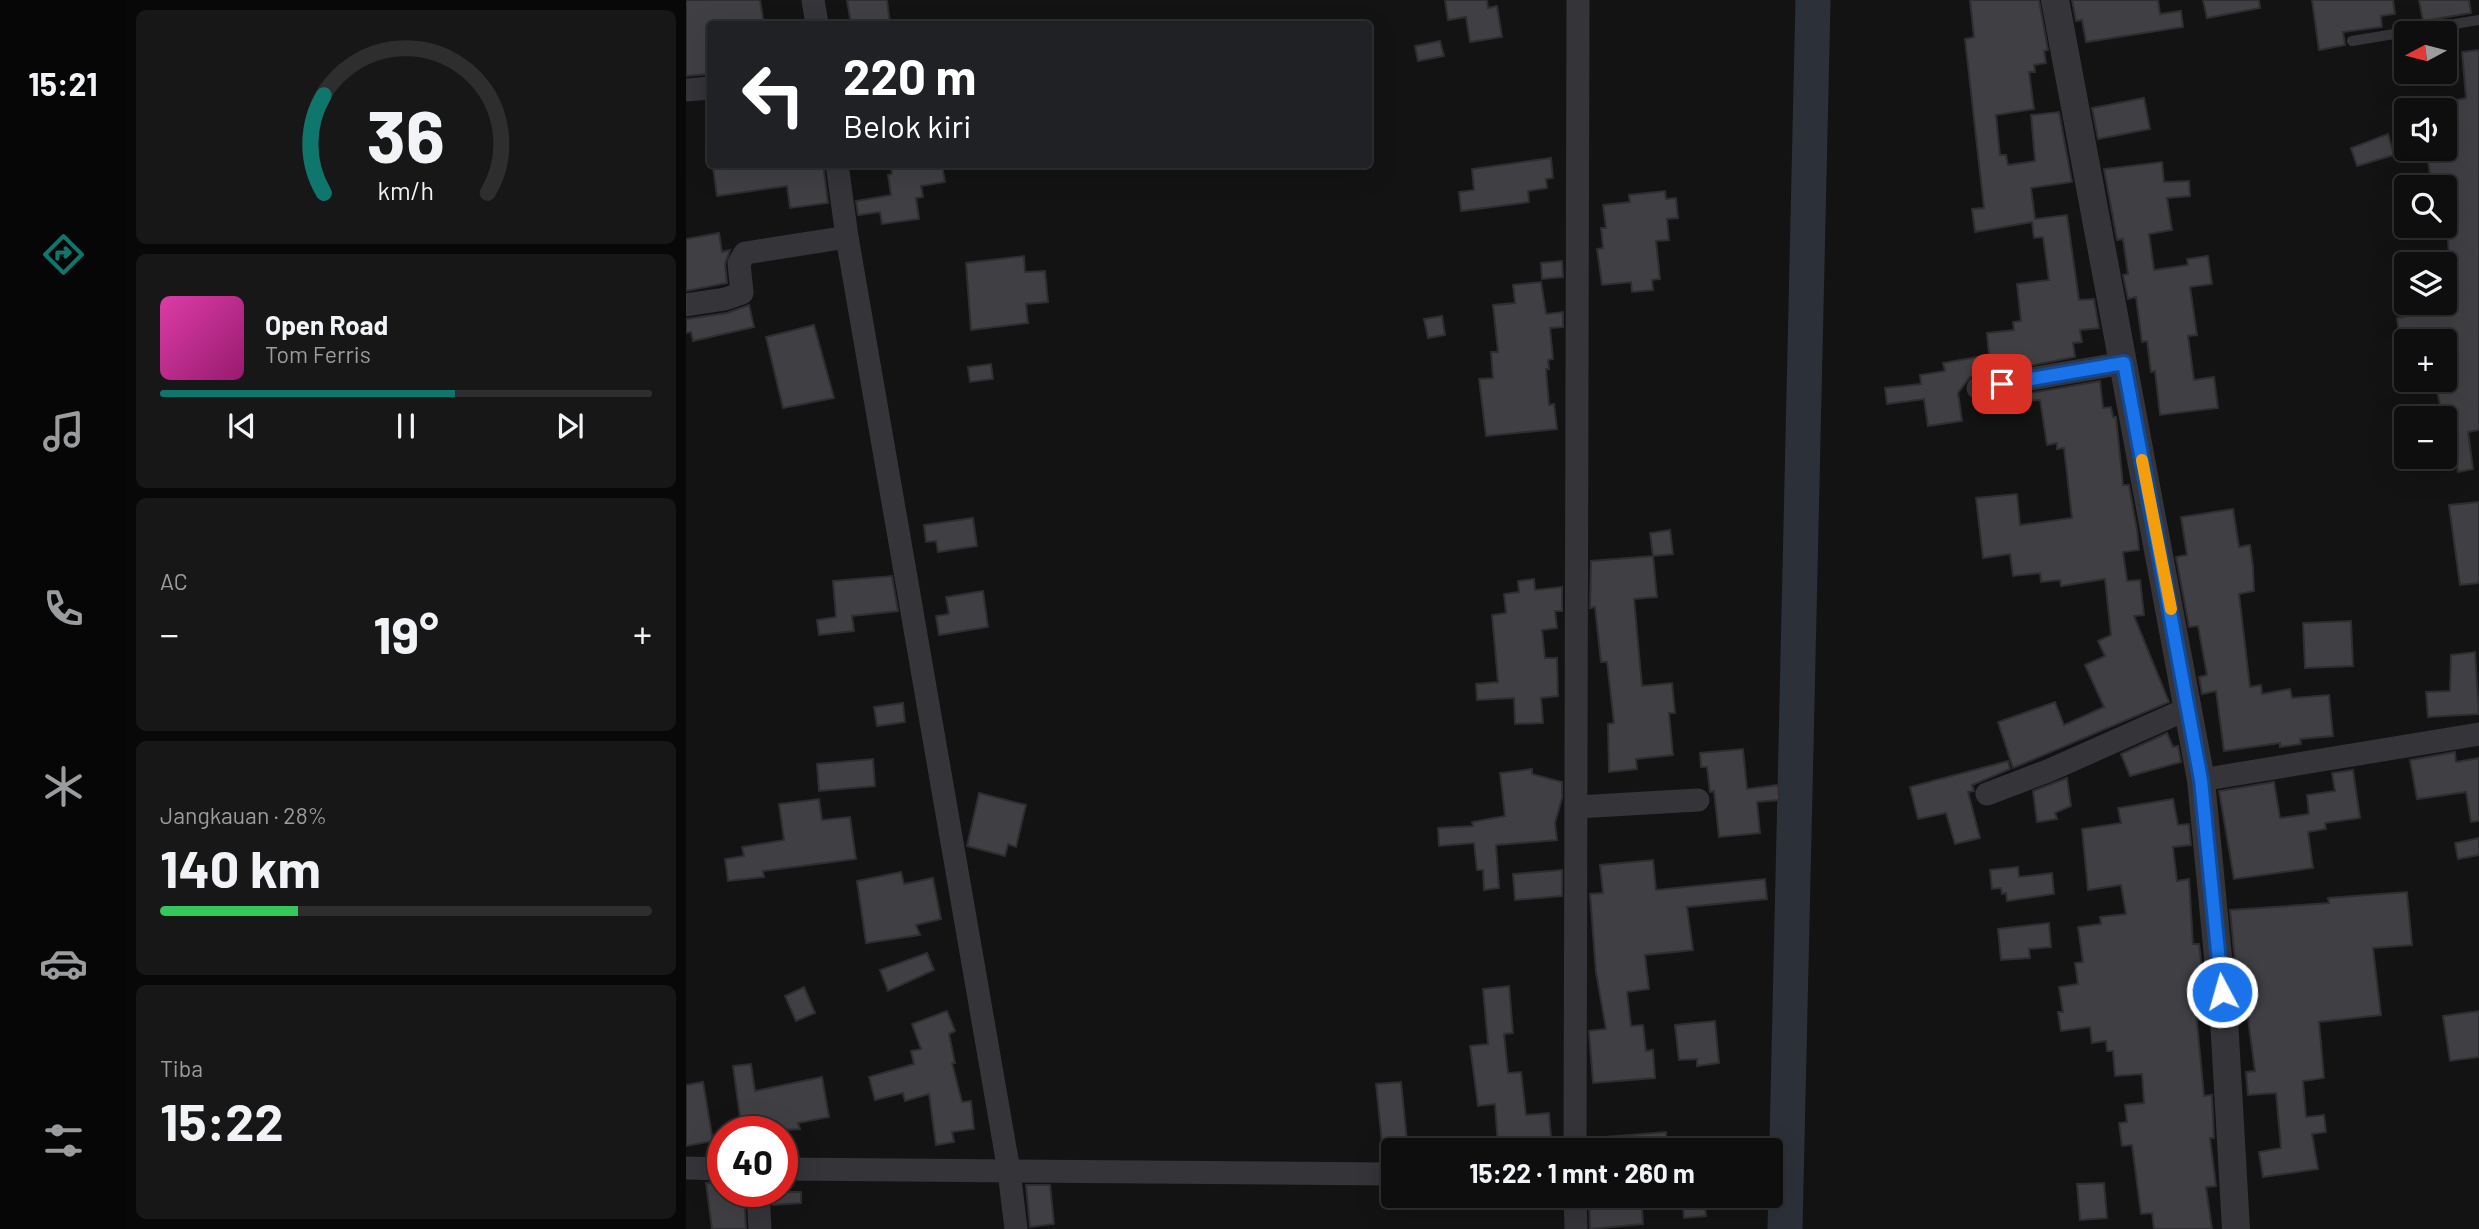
<!DOCTYPE html>
<html lang="id">
<meta charset="utf-8">
<style>
:root{--surface:#0e0e0f;--page:#171718;--text:#f1f3f6;--muted:#9b9c9e;--line:#2e2e2f;--accent:#0f766e}
body{margin:0;font-family:Barlow,sans-serif;background:var(--page);color:var(--text);height:100vh;display:flex;flex-direction:column;font-size:26px;white-space:nowrap}
*{box-sizing:border-box;margin:0}
p{font-size:23px;color:var(--muted)}
.icon{flex:none;width:38px;height:38px;fill:none;stroke:currentColor;stroke-width:2;stroke-linecap:round;stroke-linejoin:round}
.map{position:relative;flex:1;overflow:hidden}
.details{display:flex;flex-direction:column;gap:10px;padding:10px;background:#080808;width:560px}
.details>*{flex:none}
.guide{position:absolute;left:21px;top:21px;width:665px;height:147px;border-radius:7px;box-shadow:0 7px 28px #0002,0 0 0 2px var(--line);background:#202124;color:#fff;overflow:hidden}
.needle{width:46px;rotate:263deg}
.tools{position:absolute;left:1708px;top:21px;display:grid;gap:14px}
.tools a{display:grid;place-items:center;width:63px;height:63px;border-radius:7px;background:var(--surface);box-shadow:0 7px 28px #0002,0 0 0 2px var(--line);font-size:35px}
.speed{position:absolute;left:21px;top:1116px;display:flex;gap:14px;font-size:35px;font-weight:700;text-align:center}
.speed>*{display:grid;place-content:center;width:91px;height:91px;border-radius:50%;background:var(--surface);box-shadow:0 7px 28px #0002,0 0 0 2px var(--line);line-height:1}
.speed .limit{border:10px solid #d22;background:#fff;color:#111}
.pin{position:absolute;display:grid;place-items:center;width:60px;height:60px;color:#fff;margin:-30px;border-radius:14px;box-shadow:0 4px 10px #0006}
.me{position:absolute;width:77px;margin:-38px;rotate:354deg;stroke-linejoin:round;filter:drop-shadow(0 0 5px #0008)}
.turn{display:flex;align-items:center;gap:24px;height:147px;padding:0 21px;font-size:32px}
.turn .icon{width:91px;height:91px;stroke-width:2.5}
.turn b{display:block;font-size:49px;line-height:60px}
.big{font-size:52px;font-weight:700;line-height:1.1}
.details .widget{flex:1;display:flex;flex-direction:column;justify-content:center;gap:10px;min-width:0;padding:0 24px;border-radius:10px;background:var(--page)}
.details .dial{align-items:center;gap:0}
.dial svg{height:182px;overflow:visible;fill:none;stroke:var(--line);stroke-width:7;stroke-linecap:round;text-anchor:middle}
.dial text{fill:var(--text);stroke:none}
.song{display:flex;align-items:center;gap:21px}
.cover{width:84px;height:84px;border-radius:10px;background:linear-gradient(135deg,hsl(320 70% 55%),hsl(320 70% 35%))}
.played{height:7px;border-radius:4px;background:linear-gradient(90deg,var(--accent) 60%,var(--line) 60%)}
.keys{display:flex;justify-content:space-around;direction:ltr}
.heat{display:flex;justify-content:space-between;align-items:center;font-size:38px;direction:ltr}
.charge{height:10px;border-radius:5px;background:linear-gradient(90deg,#34c759 28%,var(--line) 0)}
.trip{position:absolute;left:695px;top:1138px;width:402px;height:70px;border-radius:7px;background:var(--surface);box-shadow:0 7px 28px #0002,0 0 0 2px var(--line);font-weight:700;line-height:70px;text-align:center}
main{display:flex;flex:1;min-height:0}
.tabs{display:flex;flex-direction:column;width:126px;justify-content:space-around;align-items:center;background:#060606;color:var(--muted)}
.tabs .icon{width:49px;height:49px}
.tabs .on{color:var(--accent)}
.tabs b{font-size:32px;color:var(--text)}
.map>svg:first-child{display:block}
</style>
<main>
<nav class="tabs">
<b>15:21</b>
<svg class="icon on" aria-label="directions" viewBox="0 0 24 24"><path d="M12 3l9 9-9 9-9-9zM9 14v-3h6M13 9l2 2-2 2"/></svg>
<svg class="icon" aria-label="music" viewBox="0 0 24 24"><path d="M9 18V5l10-2v13"/><circle cx="6" cy="18" r="3"/><circle cx="16" cy="16" r="3"/></svg>
<svg class="icon" aria-label="phone" viewBox="0 0 24 24"><path d="M5 4h4l2 5-3 2q2 4 5 5l2-3 5 2v4C11 20 4 13 5 4z"/></svg>
<svg class="icon" aria-label="climate" viewBox="0 0 24 24"><path d="M12 3v18M4 7l16 10M4 17L20 7"/></svg>
<svg class="icon" aria-label="car" viewBox="0 0 24 24"><path d="M5 17H2v-5l4-1 3-4h7l3 4 3 1v5h-3M9 17h6M6 11h13"/><circle cx="7" cy="17" r="2"/><circle cx="17" cy="17" r="2"/></svg>
<svg class="icon" aria-label="filters" viewBox="0 0 24 24"><path d="M4 7h16M4 17h16"/><circle cx="9" cy="7" r="2"/><circle cx="15" cy="17" r="2"/></svg>
</nav>
<section class="details">
<div class="widget dial"><svg viewBox="0 0 100 80">
<path d="M14 69A42 42 0 1 1 86 69"/>
<path d="M14 69A42 42 0 0 1 14 26" stroke="#0f766e"/>
<text x="50" y="56" font-size="32" font-weight="700">36</text>
<text x="50" y="72" font-size="11">km/h</text>
</svg></div>
<div class="widget">
<div class="song"><i class="cover"></i><div><b>Open Road</b><p>Tom Ferris</p></div></div>
<div class="played"></div>
<div class="keys"><svg class="icon" aria-label="previous" viewBox="0 0 24 24"><path d="M18 5L8 12l10 7zM5 5v14"/></svg><svg class="icon" aria-label="pause" viewBox="0 0 24 24"><path d="M8 5v14M16 5v14"/></svg><svg class="icon" aria-label="next" viewBox="0 0 24 24"><path d="M6 5l10 7-10 7zM19 5v14"/></svg></div>
</div>
<div class="widget"><p>AC</p>
<div class="heat"><a>−</a><b class="big">19°</b><a>+</a></div>
</div>
<div class="widget"><p>Jangkauan · 28%</p><b class="big">140 km</b><div class="charge"></div></div>
<div class="widget"><p>Tiba</p><b class="big">15:22</b></div>
</section>
<div class="map">
<svg width="1793" height="1229" viewBox="0 0 1793 1229">
<rect width="100%" height="100%" fill="#131314"/>
<g fill="none" stroke-linecap="round" stroke-linejoin="round">
<path stroke="#2c3139" stroke-width="35" d="M 1099,1229 L 1127,0"/>
</g>
<g fill="#404044" stroke="#2e2d30" stroke-width="2">
<path d="M 0,0 L 74,0 L 78,24 L 24,24 L 24,74 L 0,76 Z"/>
<path d="M 161,0 L 201,0 L 204,24 L 165,24 Z"/>
<path d="M 759,0 L 801,0 L 802,8 L 811,6 L 816,37 L 784,42 L 780,17 L 762,20 Z"/>
<path d="M 1284,0 L 1353,0 L 1362,50 L 1358,51 L 1360,63 L 1348,65 L 1349,72 L 1343,72 L 1348,109 L 1310,115 L 1314,155 L 1320,155 L 1322,165 L 1349,161 L 1345,115 L 1373,112 L 1386,182 L 1345,188 L 1349,219 L 1381,215 L 1393,300 L 1408,299 L 1413,328 L 1394,330 L 1396,342 L 1387,343 L 1389,357 L 1284,377 L 1272,393 L 1276,421 L 1242,426 L 1238,399 L 1201,404 L 1199,388 L 1235,384 L 1234,375 L 1259,371 L 1257,363 L 1303,355 L 1301,333 L 1328,330 L 1327,322 L 1335,321 L 1331,284 L 1363,280 L 1357,237 L 1348,238 L 1346,222 L 1289,232 L 1286,209 L 1298,208 L 1279,39 L 1288,37 Z"/>
<path d="M 1386,0 L 1472,0 L 1474,14 L 1495,11 L 1497,27 L 1400,42 L 1396,20 L 1390,21 Z"/>
<path d="M 1517,0 L 1573,0 L 1574,8 L 1521,18 Z"/>
<path d="M 1626,0 L 1707,0 L 1709,14 L 1695,16 L 1696,27 L 1657,32 L 1659,45 L 1633,50 Z"/>
<path d="M 1733,0 L 1783,0 L 1785,13 L 1737,21 Z"/>
<path d="M 754,41 L 758,56 L 732,61 L 729,46 Z"/>
<path d="M 1793,50 L 1793,430 L 1782,432 L 1787,469 L 1772,472 L 1766,430 L 1759,431 L 1749,380 L 1759,380 L 1759,341 L 1714,341 L 1711,318 L 1718,317 L 1716,303 L 1759,303 L 1759,257 L 1763,257 L 1759,187 L 1746,187 L 1740,149 L 1759,149 L 1759,106 L 1763,105 L 1762,102 L 1780,98 L 1776,52 Z"/>
<path d="M 1458,98 L 1464,129 L 1412,139 L 1406,108 Z"/>
<path d="M 1702,134 L 1708,155 L 1671,166 L 1665,148 Z"/>
<path d="M 865,158 L 867,178 L 860,179 L 861,188 L 842,191 L 843,202 L 775,211 L 773,192 L 788,190 L 786,169 Z"/>
<path d="M 1476,162 L 1478,182 L 1503,181 L 1504,196 L 1481,198 L 1486,230 L 1463,234 L 1468,270 L 1502,265 L 1501,259 L 1522,256 L 1526,284 L 1504,287 L 1511,335 L 1502,336 L 1508,380 L 1528,377 L 1532,408 L 1474,415 L 1469,371 L 1465,372 L 1461,341 L 1456,342 L 1450,297 L 1442,299 L 1437,275 L 1442,274 L 1437,239 L 1431,240 L 1418,169 Z"/>
<path d="M 46,164 L 137,164 L 142,203 L 104,208 L 101,186 L 31,196 L 27,167 Z"/>
<path d="M 205,165 L 256,165 L 259,182 L 235,186 L 237,197 L 230,198 L 233,219 L 196,224 L 194,212 L 172,215 L 170,201 L 205,195 L 202,175 L 206,174 Z"/>
<path d="M 979,191 L 980,199 L 990,198 L 992,218 L 981,219 L 983,240 L 970,241 L 974,279 L 966,280 L 967,290 L 946,292 L 945,282 L 916,285 L 911,249 L 917,248 L 915,228 L 920,228 L 917,205 L 944,202 L 943,195 Z"/>
<path d="M 33,233 L 36,252 L 44,250 L 39,264 L 41,283 L 0,291 L 0,239 Z"/>
<path d="M 338,256 L 339,272 L 359,271 L 362,302 L 340,304 L 342,323 L 285,330 L 280,263 Z"/>
<path d="M 876,261 L 877,277 L 856,279 L 855,263 Z"/>
<path d="M 855,282 L 860,314 L 877,312 L 877,327 L 864,328 L 867,359 L 862,360 L 863,369 L 860,369 L 863,405 L 868,404 L 871,429 L 800,436 L 793,379 L 807,378 L 805,352 L 812,352 L 807,305 L 829,303 L 827,285 Z"/>
<path d="M 63,305 L 68,327 L 7,341 L 5,332 L 0,333 L 0,319 L 41,313 Z"/>
<path d="M 756,316 L 759,335 L 742,338 L 738,319 Z"/>
<path d="M 128,325 L 148,398 L 97,408 L 80,337 Z"/>
<path d="M 305,364 L 307,379 L 284,382 L 282,367 Z"/>
<path d="M 1414,381 L 1417,408 L 1425,407 L 1427,417 L 1430,417 L 1437,485 L 1443,485 L 1451,530 L 1453,550 L 1437,552 L 1441,581 L 1454,580 L 1458,615 L 1448,616 L 1483,702 L 1327,768 L 1312,722 L 1369,702 L 1378,725 L 1418,707 L 1399,665 L 1419,656 L 1412,641 L 1425,635 L 1419,579 L 1375,586 L 1374,580 L 1355,582 L 1354,573 L 1327,576 L 1324,554 L 1297,558 L 1290,498 L 1331,494 L 1334,525 L 1386,518 L 1378,448 L 1371,449 L 1371,443 L 1361,445 L 1354,400 L 1340,401 L 1339,394 Z"/>
<path d="M 1793,502 L 1793,583 L 1774,585 L 1763,505 Z"/>
<path d="M 1547,509 L 1553,547 L 1564,545 L 1567,567 L 1568,591 L 1553,594 L 1564,687 L 1575,685 L 1576,694 L 1604,689 L 1606,698 L 1643,695 L 1647,736 L 1614,739 L 1615,744 L 1594,747 L 1594,743 L 1538,751 L 1530,691 L 1516,694 L 1513,677 L 1521,675 L 1512,626 L 1503,627 L 1490,557 L 1501,555 L 1495,517 Z"/>
<path d="M 287,518 L 291,546 L 252,552 L 250,541 L 240,542 L 238,525 Z"/>
<path d="M 984,530 L 987,554 L 967,556 L 971,597 L 948,599 L 956,686 L 986,683 L 989,713 L 983,713 L 987,755 L 950,759 L 951,769 L 923,772 L 922,724 L 928,723 L 921,662 L 915,662 L 909,607 L 904,608 L 905,561 L 967,556 L 964,533 Z"/>
<path d="M 206,576 L 212,611 L 166,616 L 168,631 L 133,635 L 131,620 L 150,617 L 147,581 Z"/>
<path d="M 848,579 L 849,590 L 876,587 L 876,611 L 869,611 L 871,628 L 856,630 L 859,658 L 871,658 L 872,696 L 855,698 L 857,723 L 829,724 L 828,698 L 791,700 L 790,684 L 812,682 L 806,615 L 820,613 L 818,594 L 833,592 L 832,581 Z"/>
<path d="M 297,591 L 302,627 L 253,635 L 250,616 L 263,614 L 260,597 Z"/>
<path d="M 1665,621 L 1667,666 L 1619,668 L 1617,623 Z"/>
<path d="M 1789,652 L 1793,714 L 1742,717 L 1740,692 L 1764,691 L 1765,655 Z"/>
<path d="M 217,703 L 219,722 L 191,726 L 188,707 Z"/>
<path d="M 1481,733 L 1487,747 L 1492,746 L 1495,762 L 1444,776 L 1435,754 Z"/>
<path d="M 1057,749 L 1061,789 L 1092,785 L 1093,800 L 1071,802 L 1074,833 L 1033,837 L 1028,791 L 1024,792 L 1021,767 L 1015,767 L 1014,753 Z"/>
<path d="M 1769,752 L 1770,762 L 1793,758 L 1793,821 L 1785,822 L 1780,792 L 1731,799 L 1724,760 Z"/>
<path d="M 187,759 L 189,786 L 133,791 L 131,764 Z"/>
<path d="M 1322,761 L 1324,769 L 1286,785 L 1288,791 L 1282,792 L 1294,838 L 1269,844 L 1260,813 L 1232,819 L 1224,787 Z"/>
<path d="M 846,769 L 846,774 L 876,782 L 876,798 L 869,823 L 871,840 L 810,845 L 813,888 L 798,890 L 797,870 L 791,870 L 788,843 L 753,846 L 752,828 L 787,826 L 786,822 L 819,816 L 814,773 Z"/>
<path d="M 1667,770 L 1674,818 L 1639,823 L 1640,829 L 1622,832 L 1627,868 L 1548,879 L 1533,791 L 1588,782 L 1594,818 L 1623,814 L 1621,795 L 1649,791 L 1646,773 Z"/>
<path d="M 1381,778 L 1385,806 L 1369,813 L 1371,819 L 1351,822 L 1347,791 Z"/>
<path d="M 293,793 L 340,805 L 330,847 L 322,844 L 319,856 L 281,846 Z"/>
<path d="M 133,799 L 136,820 L 164,817 L 170,859 L 77,871 L 78,877 L 42,881 L 39,859 L 58,856 L 56,847 L 98,840 L 93,804 Z"/>
<path d="M 1487,799 L 1492,825 L 1503,824 L 1505,845 L 1487,847 L 1491,881 L 1503,879 L 1507,944 L 1513,944 L 1517,977 L 1512,978 L 1515,1012 L 1510,1012 L 1518,1096 L 1526,1095 L 1528,1138 L 1524,1138 L 1530,1186 L 1520,1187 L 1526,1229 L 1468,1229 L 1466,1213 L 1455,1214 L 1446,1145 L 1436,1146 L 1433,1123 L 1441,1122 L 1439,1105 L 1458,1103 L 1456,1074 L 1429,1076 L 1427,1051 L 1421,1051 L 1420,1041 L 1406,1043 L 1404,1027 L 1375,1031 L 1372,1012 L 1377,1012 L 1373,987 L 1392,984 L 1389,963 L 1397,962 L 1392,927 L 1415,924 L 1414,917 L 1440,914 L 1435,885 L 1402,890 L 1396,829 L 1435,823 L 1432,808 Z"/>
<path d="M 1793,838 L 1793,855 L 1772,859 L 1769,843 Z"/>
<path d="M 967,860 L 970,890 L 1079,879 L 1081,899 L 1001,907 L 1007,950 L 959,955 L 963,989 L 941,992 L 945,1026 L 957,1025 L 960,1051 L 967,1050 L 969,1078 L 907,1083 L 903,1031 L 920,1029 L 910,972 L 904,894 L 917,893 L 914,865 Z"/>
<path d="M 1332,867 L 1333,877 L 1366,873 L 1368,894 L 1321,901 L 1320,893 L 1316,894 L 1315,888 L 1306,889 L 1304,870 Z"/>
<path d="M 876,870 L 876,896 L 829,900 L 827,874 Z"/>
<path d="M 215,872 L 218,884 L 247,878 L 255,919 L 230,925 L 234,935 L 180,943 L 171,881 Z"/>
<path d="M 1721,892 L 1726,945 L 1687,948 L 1695,1015 L 1633,1022 L 1638,1078 L 1617,1081 L 1620,1117 L 1638,1115 L 1640,1132 L 1626,1134 L 1632,1169 L 1577,1177 L 1573,1152 L 1595,1148 L 1590,1093 L 1562,1095 L 1560,1072 L 1569,1071 L 1560,1003 L 1553,1004 L 1544,910 L 1643,903 L 1642,898 Z"/>
<path d="M 1363,923 L 1365,947 L 1343,949 L 1344,958 L 1315,960 L 1312,929 Z"/>
<path d="M 241,953 L 248,970 L 202,991 L 194,970 Z"/>
<path d="M 823,986 L 827,1033 L 818,1034 L 822,1073 L 835,1072 L 840,1115 L 863,1113 L 866,1150 L 812,1148 L 809,1104 L 792,1106 L 784,1046 L 802,1044 L 797,989 Z"/>
<path d="M 118,987 L 129,1013 L 110,1021 L 99,996 Z"/>
<path d="M 261,1011 L 269,1031 L 263,1034 L 269,1063 L 266,1063 L 276,1102 L 285,1101 L 288,1129 L 266,1132 L 268,1142 L 250,1145 L 243,1094 L 219,1101 L 217,1093 L 189,1100 L 183,1077 L 228,1064 L 225,1051 L 235,1049 L 226,1024 Z"/>
<path d="M 1793,1011 L 1793,1057 L 1764,1061 L 1757,1016 Z"/>
<path d="M 1029,1021 L 1033,1063 L 1011,1066 L 1011,1059 L 993,1060 L 989,1025 Z"/>
<path d="M 65,1064 L 69,1091 L 136,1077 L 143,1117 L 112,1123 L 114,1129 L 56,1132 L 47,1066 Z"/>
<path d="M 17,1082 L 27,1141 L 0,1146 L 0,1085 Z"/>
<path d="M 715,1082 L 721,1140 L 696,1143 L 690,1084 Z"/>
<path d="M 980,1132 L 981,1150 L 908,1150 L 908,1138 Z"/>
<path d="M 20,1183 L 37,1183 L 37,1192 L 58,1192 L 60,1229 L 26,1229 Z"/>
<path d="M 1418,1183 L 1421,1218 L 1394,1220 L 1391,1184 Z"/>
<path d="M 340,1185 L 364,1185 L 368,1224 L 344,1227 Z"/>
<path d="M 86,1192 L 115,1192 L 115,1203 L 87,1205 Z"/>
<path d="M 903,1195 L 955,1195 L 957,1224 L 904,1229 Z"/>
<path d="M 996,1195 L 1018,1195 L 1020,1216 L 998,1218 Z"/>
</g>
<g fill="none" stroke-linecap="round" stroke-linejoin="round">
<path stroke="#343439" stroke-width="10" d="M 1666,41 L 1793,20"/>
<g stroke="#343439" stroke-width="23">
<path d="M 127,0 L 131,24"/>
<path d="M 0,90 L 24,88"/>
<path d="M 151,164 L 161,237 L 323,1171 L 330,1229"/>
<path d="M 0,305 L 39,299 L 56,293 L 53,263 L 59,253 L 161,237"/>
<path d="M 1292,388 L 1438,363"/>
<path d="M 1515,780 L 1793,734"/>
<path d="M 1301,794 L 1364,770 L 1501,709"/>
<path d="M 891,807 L 1012,800"/>
<path d="M 889,1150 L 892,0"/>
<path d="M 0,1168 L 37,1169"/>
<path d="M 96,1169 L 707,1174"/>
<path d="M 72,1192 L 74,1229"/>
<path d="M 889,1195 L 890,1229"/>
</g>
<path stroke="#343439" stroke-width="28" d="M 1369,0 L 1515,780 L 1538,1019 L 1550,1229"/>
</g>
<g fill="none" stroke-linecap="round" stroke-linejoin="round">
<g stroke="#114b97" stroke-width="18">
<path id="route" d="M 1316,384 L 1438,363 L 1515,780 L 1536,992"/>
</g>
<use href="#route" stroke="#1a73e8" stroke-width="12"/>
<path stroke="#f59e0b" stroke-width="12" d="M 1456,460 L 1485,609"/>
</g>
</svg>
<div class="tools">
<a><svg class="needle" viewBox="-14 -14 28 28"><path d="M0-13l5 13h-10z" fill="#e53935"/><path d="M0 13l5-13h-10z" fill="#9b9c9e"/></svg></a>
<a><svg class="icon" aria-label="sound" viewBox="0 0 24 24"><path d="M4 9h4l5-4v14l-5-4H4zM17 9q2 3 0 6"/></svg></a>
<a><svg class="icon" aria-label="search" viewBox="0 0 24 24"><circle cx="10" cy="10" r="6"/><path d="M15 15l6 6"/></svg></a>
<a><svg class="icon" aria-label="layers" viewBox="0 0 24 24"><path d="M12 4l9 5-9 5-9-5zM3 14l9 5 9-5"/></svg></a>
<a>+</a>
<a>−</a>
</div>
<div class="speed"><div class="limit">40</div></div>
<div class="pin" style="left:1316px;top:384px;background:#d93025"><svg class="icon" aria-label="arrive" viewBox="0 0 24 24"><path d="M6 21V4h12l-3 4 3 4H6"/></svg></div>
<svg class="me" style="left:1536px;top:992px" viewBox="-20 -20 40 40"><circle r="17" fill="#1a73e8" stroke="#fff" stroke-width="3"/><path d="M0-11L8 9 0 5-8 9z" fill="#fff"/></svg>
<div class="trip">15:22 · 1 mnt · 260 m</div>
<div class="guide">
<div class="turn"><svg class="icon" aria-label="left" viewBox="0 0 24 24"><path d="M17 20v-9H6M10 6l-5 5 5 5"/></svg><div><b>220 m</b>Belok kiri</div></div>
</div>
</div>
</main>
